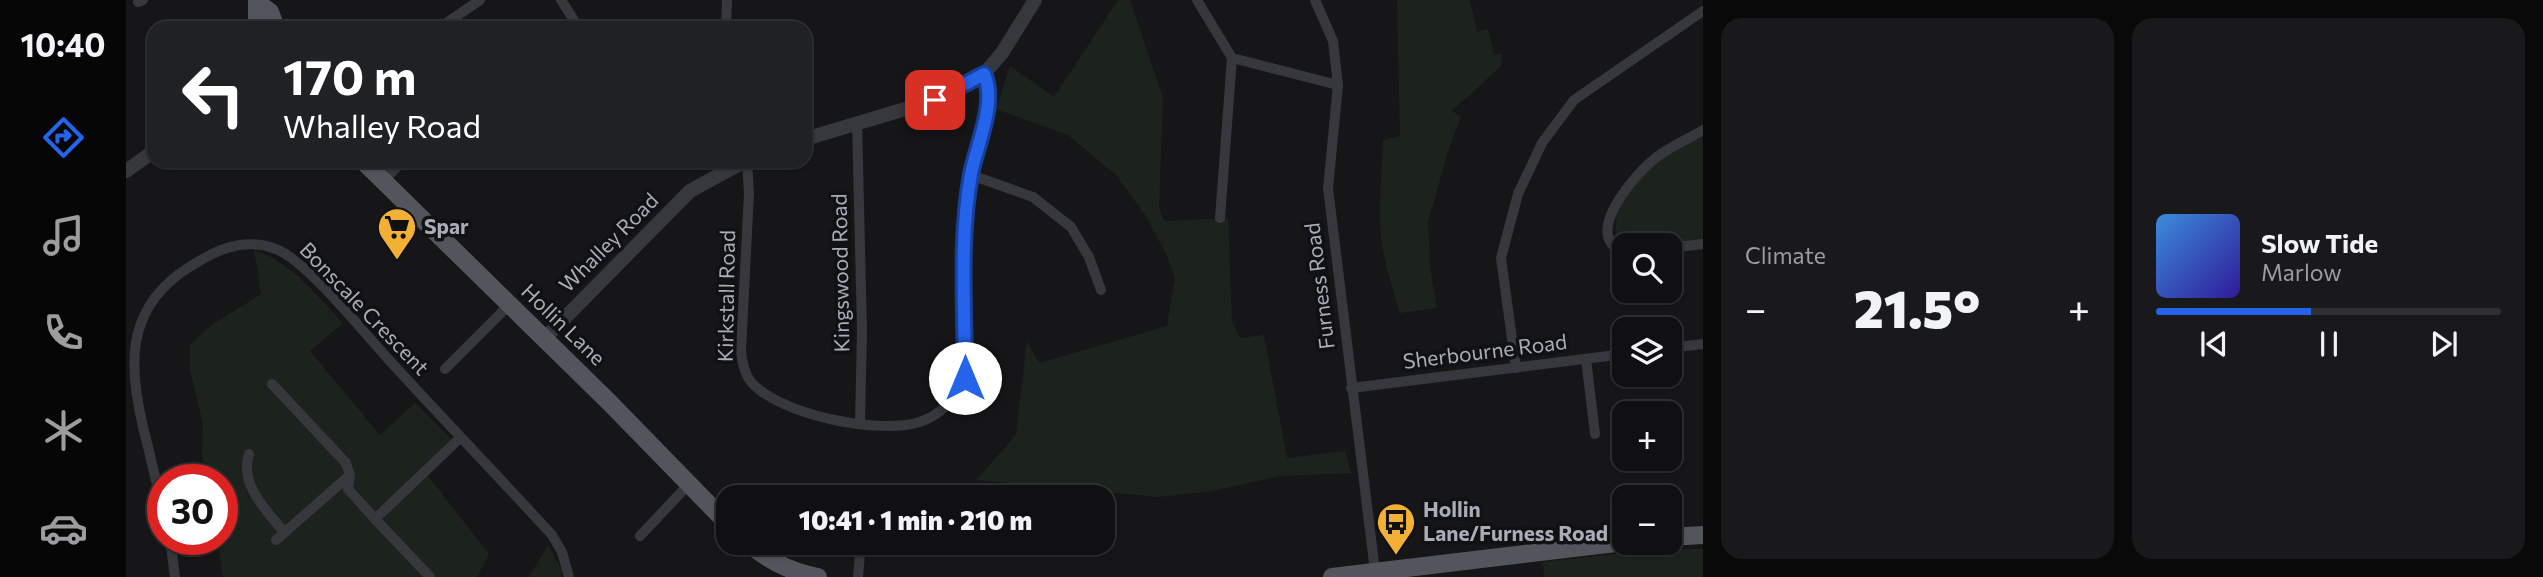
<!DOCTYPE html>
<meta charset="utf-8">
<style>
:root{--surface:#101012;--page:#19191b;--text:#f1f3f6;--muted:#9c9d9f;--line:#303032;--accent:#2563eb}
body{margin:0;font-family:Commissioner,sans-serif;background:var(--page);color:var(--text);height:100vh;display:flex;flex-direction:column;font-size:26px;white-space:nowrap}
*{box-sizing:border-box;margin:0}
p{font-size:23px;color:var(--muted)}
.icon{flex:none;width:38px;height:38px;fill:none;stroke:currentColor;stroke-width:2;stroke-linecap:round;stroke-linejoin:round}
.map{position:relative;flex:1;overflow:hidden}
.side{display:flex;flex-direction:column;gap:18px;padding:18px;background:#09090a;width:840px}
.side>*{flex:none}
.banner{position:absolute;left:21px;top:21px;width:665px;height:147px;border-radius:21px;box-shadow:0 2px 5px #0004,0 0 0 2px var(--line);background:#202124;color:#fff;overflow:hidden}
.buttons{position:absolute;left:1486px;top:233px;display:grid;gap:14px}
.buttons a{display:grid;place-items:center;width:70px;height:70px;border-radius:14px;background:var(--surface);box-shadow:0 2px 5px #0004,0 0 0 2px var(--line);font-size:35px}
.speed{position:absolute;left:21px;top:464px;display:flex;gap:14px;font-size:35px;font-weight:700;text-align:center}
.speed>*{display:grid;place-content:center;width:91px;height:91px;border-radius:50%;background:var(--surface);box-shadow:0 2px 5px #0004,0 0 0 2px var(--line);line-height:1}
.speed .limit{border:10px solid #d22;background:#fff;color:#111}
.pin{position:absolute;display:grid;place-items:center;width:60px;height:60px;color:#fff;margin:-30px;border-radius:14px;box-shadow:0 4px 10px #0006}
.me{position:absolute;width:77px;margin:-38px;rotate:0deg;stroke-linejoin:round;filter:drop-shadow(0 0 5px #0008)}
.turn{display:flex;align-items:center;gap:24px;height:147px;padding:0 21px;font-size:32px}
.turn .icon{width:91px;height:91px;stroke-width:2.5}
.turn b{display:block;font-size:49px;line-height:60px}
.big{font-size:52px;font-weight:800;line-height:1.1}
.side .widget{flex:1;display:flex;flex-direction:column;justify-content:center;gap:10px;min-width:0;padding:0 24px;border-radius:21px;background:var(--page)}
.song{display:flex;align-items:center;gap:21px}
.cover{width:84px;height:84px;border-radius:10px;background:linear-gradient(135deg,hsl(210 70% 55%),hsl(250 70% 35%))}
.played{height:7px;border-radius:4px;background:linear-gradient(90deg,var(--accent) 45%,var(--line) 45%)}
.keys{display:flex;justify-content:space-around;direction:ltr}
.heat{display:flex;justify-content:space-between;align-items:center;font-size:38px;direction:ltr}
.side .tiles{flex:1;display:grid;gap:18px;grid-template-columns:repeat(2,1fr)}
.trip{position:absolute;left:590px;top:485px;width:399px;height:70px;border-radius:21px;background:var(--surface);box-shadow:0 2px 5px #0004,0 0 0 2px var(--line);font-weight:800;line-height:70px;text-align:center}
main{display:flex;flex:1;min-height:0}
.menu{display:flex;flex-direction:column;width:126px;justify-content:space-around;align-items:center;background:#060607;color:var(--muted)}
.menu .icon{width:49px;height:49px}
.menu .active{color:var(--accent)}
.menu b{font-size:32px;color:var(--text)}
.map>svg:first-child{display:block}
</style>
<main>
<nav class="menu">
<b>10:40</b>
<svg class="icon active" aria-label="directions" viewBox="0 0 24 24"><path d="M12 3l9 9-9 9-9-9zM9 14v-3h6M13 9l2 2-2 2"/></svg>
<svg class="icon" aria-label="music" viewBox="0 0 24 24"><path d="M9 18V5l10-2v13"/><circle cx="6" cy="18" r="3"/><circle cx="16" cy="16" r="3"/></svg>
<svg class="icon" aria-label="phone" viewBox="0 0 24 24"><path d="M5 4h4l2 5-3 2q2 4 5 5l2-3 5 2v4C11 20 4 13 5 4z"/></svg>
<svg class="icon" aria-label="climate" viewBox="0 0 24 24"><path d="M12 3v18M4 7l16 10M4 17L20 7"/></svg>
<svg class="icon" aria-label="car" viewBox="0 0 24 24"><path d="M5 17H2v-5l4-1 3-4h7l3 4 3 1v5h-3M9 17h6M6 11h13"/><circle cx="7" cy="17" r="2"/><circle cx="17" cy="17" r="2"/></svg>
</nav>
<div class="map">
<svg width="1577" height="577" viewBox="0 0 1577 577">
<rect width="100%" height="100%" fill="#161618"/>
<g fill="#1c231d">
<path d="M 992,0 L 1004,0 L 1037,98 L 1033,207 L 1038,221 L 1102,218 L 1106,322 L 1114,338 L 1138,335 L 1161,458 L 1219,451 L 1225,473 L 1155,476 L 1085,491 L 1033,497 L 850,480 L 890,435 L 901,341 L 913,363 L 1041,326 L 1049,279 L 1042,258 L 1020,216 L 990,175 L 942,135 L 870,109 L 884,66 L 928,97 Z"/>
<path d="M 1271,0 L 1344,0 L 1351,32 L 1362,29 L 1368,54 L 1376,54 L 1375,66 L 1326,111 L 1335,117 L 1323,148 L 1302,222 L 1304,267 L 1311,308 L 1274,313 C 1267,289 1258,264 1255,239 C 1252,206 1256,172 1257,140 L 1274,136 Z"/>
<path d="M 1577,134 L 1577,240 L 1534,245 L 1498,245 L 1498,248 L 1489,241 L 1491,208 L 1529,161 Z"/>
<path d="M 128,250 C 165,262 190,295 217,323 L 184,351 L 254,435 L 289,403 L 332,446 L 302,476 L 363,554 L 351,577 L 97,577 L 91,539 L 96,539 L 96,480 L 81,479 L 76,454 L 77,424 L 64,370 L 64,345 L 84,326 L 135,294 Z"/>
<path d="M 422,545 L 435,569 L 436,577 L 403,577 Z"/>
<path d="M 1533,549 L 1577,549 L 1577,577 L 1418,577 L 1417,562 Z"/>
</g>
<g fill="none" stroke-linecap="round" stroke-linejoin="round">
<g stroke="#37383d" stroke-width="10">
<path d="M 435,0 L 453,28"/>
<path d="M 1071,0 L 1106,58 L 1212,85"/>
<path d="M 1189,0 L 1207,41 L 1212,85 L 1202,188 L 1249,571"/>
<path d="M 12,2 L 17,0"/>
<path d="M 313,28 L 354,0"/>
<path d="M 600,28 L 601,0"/>
<path d="M 731,122 L 736,330 L 734,424"/>
<path d="M 621,161 L 623,193 L 615,351 C 616,362 618,373 625,382 C 654,415 753,435 794,422 C 814,415 832,398 839,378 C 839,310 833,240 845,174 C 851,145 871,101 858,74"/>
<path d="M 845,175 L 907,197 L 945,227 L 963,257 L 975,290"/>
<path d="M 257,181 L 277,161"/>
<path d="M 1094,218 L 1106,58"/>
<path d="M 1544,248 L 1577,244"/>
<path d="M 1498,252 C 1455,237 1507,177 1526,161 C 1540,148 1561,140 1577,130"/>
<path d="M 1544,348 L 1577,344"/>
<path d="M 1460,359 L 1469,434"/>
<path d="M 1390,368 L 1375,258 L 1392,194 L 1416,143 L 1448,100 L 1577,11"/>
<path d="M 319,369 L 383,305"/>
<path d="M 146,384 L 220,463 L 224,475 L 222,489 L 249,519 L 334,438"/>
<path d="M 1225,388 L 1498,354"/>
<path d="M 123,454 C 113,484 140,510 158,532"/>
<path d="M 37,509 C 30,482 24,454 17,427 C 3,367 0,314 53,274 C 82,254 113,235 150,249 C 181,261 238,333 263,360 C 317,419 372,476 426,535 L 436,552 L 443,577"/>
<path d="M 249,519 L 304,577"/>
<path d="M 514,536 L 563,484"/>
<path d="M 44,539 L 49,577"/>
<path d="M 150,540 L 224,475"/>
<path d="M 732,577 L 735,542"/>
</g>
<g stroke="#37383d" stroke-width="14">
<path d="M 679,139 L 809,100 L 858,74 L 876,53 L 909,0"/>
<path d="M 0,171 L 28,151"/>
<path d="M 418,339 L 564,191 L 619,161"/>
</g>
<g stroke="#53555c" stroke-width="18">
<path d="M 131,0 L 131,18 L 135,28"/>
<path d="M 132,3 L 144,12 L 150,28"/>
<path d="M 237,161 L 483,402 L 602,524"/>
<path d="M 1544,537 L 1577,535"/>
<path d="M 621,542 C 641,560 665,572 692,577"/>
<path d="M 1206,577 L 1498,542"/>
</g>
</g>
<g fill="none" stroke-linecap="round" stroke-linejoin="round">
<g stroke="#184099" stroke-width="18">
<path id="route" d="M 809,100 L 858,74 C 871,102 851,144 845,174 C 833,240 839,311 839,378"/>
</g>
<use href="#route" stroke="#2563eb" stroke-width="12"/>
</g>
<defs>
<g id="supermarket-pin" transform="scale(2.0125)"><path d="M0 17L-7.5 6A9.5 9.5 0 1 1 7.5 6Z" fill="#f2b134" stroke="#111113"/><path d="M-6-5.5h2.5l.6 2H6L4.5 2H-2.5L-4.4-4H-6ZM-1.5 3.2a1.3 1.3 0 1 0 .1 0ZM3 3.2a1.3 1.3 0 1 0 .1 0Z" fill="#111"/></g>
<g id="bus-pin" transform="scale(2.0125)"><path d="M0 17L-7.5 6A9.5 9.5 0 1 1 7.5 6Z" fill="#f2b134" stroke="#111113"/><path d="M-5-6H5V4H4V6H2V4H-2V6H-4V4H-5ZM-3.5-4V0h7V-4ZM-3.5 1.2v1.5H-2V1.2ZM2 1.2v1.5H3.5V1.2Z" fill="#111"/></g>
</defs>
<g fill-rule="evenodd">
<use href="#supermarket-pin" x="271" y="227"/>
<use href="#bus-pin" x="1270" y="522"/>
</g>
<g text-anchor="middle" stroke-width="7" stroke-linejoin="round" paint-order="stroke">
<g font-size="21" font-weight="bold" fill="#a8adb8" stroke="#111113" text-anchor="start">
<text x="298" y="234">Spar</text>
<text x="1297" y="517">Hollin<tspan x="1297" dy="24">Lane/Furness Road</tspan></text>
</g>
<g font-size="21" fill="#a8adb8" stroke="#111113">
<text transform="translate(483 243) rotate(-45)" y="7">Whalley Road</text>
<text transform="translate(715 273) rotate(-91)" y="7">Kingswood Road</text>
<text transform="translate(1194 286) rotate(-97)" y="7">Furness Road</text>
<text transform="translate(601 296) rotate(-89)" y="7">Kirkstall Road</text>
<text transform="translate(238 309) rotate(46)" y="7">Bonscale Crescent</text>
<text transform="translate(437 325) rotate(44)" y="7">Hollin Lane</text>
<text transform="translate(1359 352) rotate(-7)" y="7">Sherbourne Road</text>
</g>
</g>
</svg>
<div class="buttons">
<a><svg class="icon" aria-label="search" viewBox="0 0 24 24"><circle cx="10" cy="10" r="6"/><path d="M15 15l6 6"/></svg></a>
<a><svg class="icon" aria-label="layers" viewBox="0 0 24 24"><path d="M12 4l9 5-9 5-9-5zM3 14l9 5 9-5"/></svg></a>
<a>+</a>
<a>−</a>
</div>
<div class="speed"><div class="limit">30</div></div>
<div class="pin" style="left:809px;top:100px;background:#d93025"><svg class="icon" aria-label="arrive" viewBox="0 0 24 24"><path d="M6 21V4h12l-3 4 3 4H6"/></svg></div>
<svg class="me" style="left:839px;top:378px" viewBox="-20 -20 40 40"><circle r="19" fill="#fff"/><path d="M0-13L10 11 0 6-10 11z" fill="#2563eb"/></svg>
<div class="trip">10:41 · 1 min · 210 m</div>
<div class="banner">
<div class="turn"><svg class="icon" aria-label="left" viewBox="0 0 24 24"><path d="M17 20v-9H6M10 6l-5 5 5 5"/></svg><div><b>170 m</b>Whalley Road</div></div>
</div>
</div>
<section class="side">
<div class="tiles">
<div class="widget"><p>Climate</p>
<div class="heat"><a>−</a><b class="big">21.5°</b><a>+</a></div>
</div>
<div class="widget">
<div class="song"><i class="cover"></i><div><b>Slow Tide</b><p>Marlow</p></div></div>
<div class="played"></div>
<div class="keys"><svg class="icon" aria-label="previous" viewBox="0 0 24 24"><path d="M18 5L8 12l10 7zM5 5v14"/></svg><svg class="icon" aria-label="pause" viewBox="0 0 24 24"><path d="M8 5v14M16 5v14"/></svg><svg class="icon" aria-label="next" viewBox="0 0 24 24"><path d="M6 5l10 7-10 7zM19 5v14"/></svg></div>
</div>
</div>
</section>
</main>
